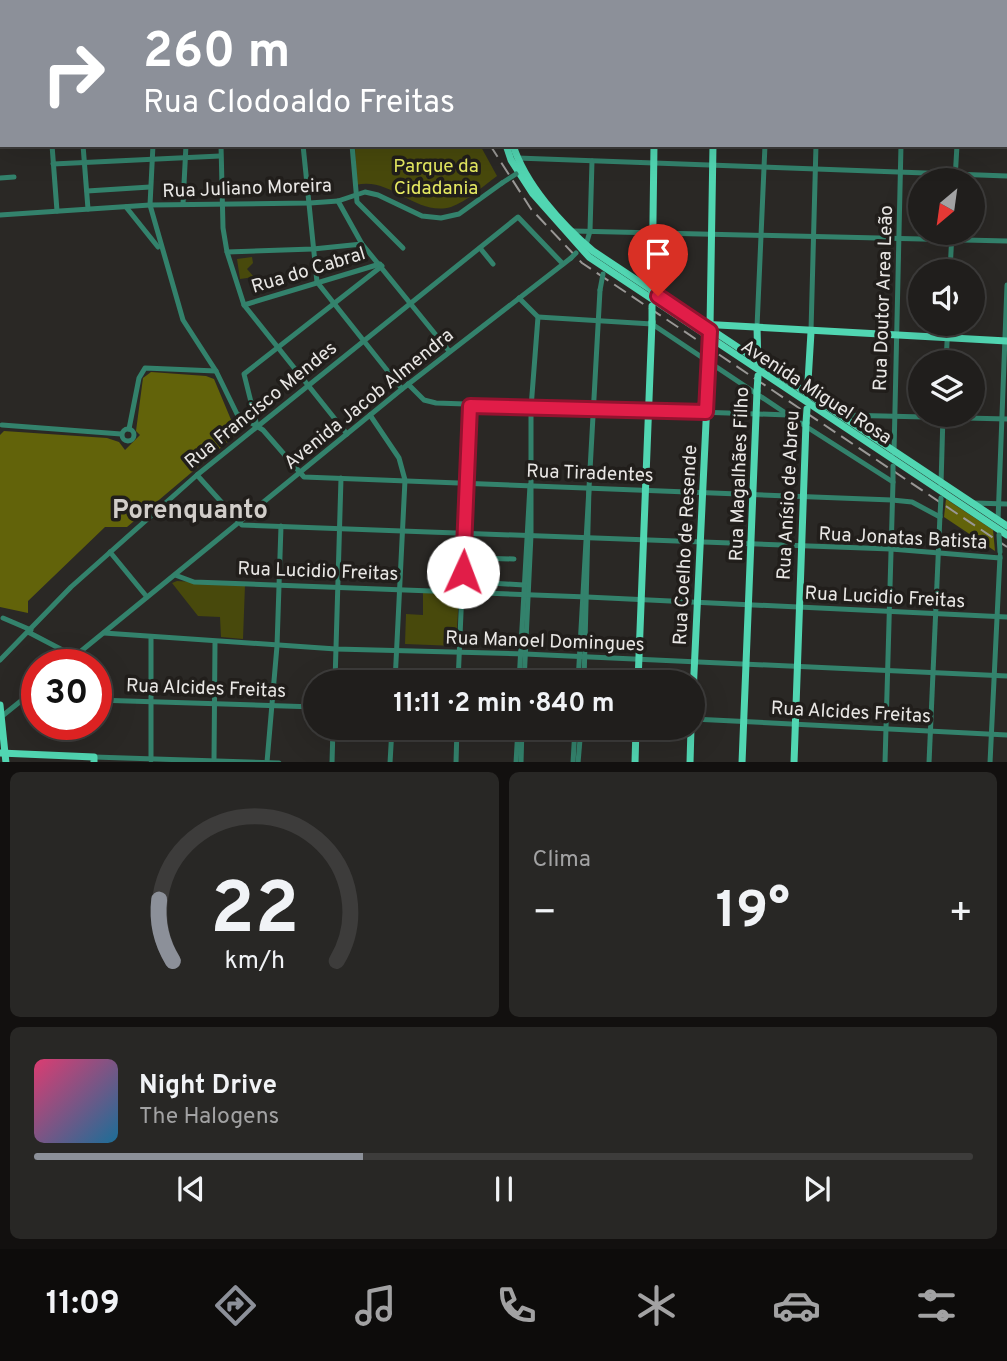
<!DOCTYPE html>
<html lang="pt">
<meta charset="utf-8">
<style>
:root{--surface:#201e1c;--page:#282725;--text:#f1f3f6;--muted:#a2a2a3;--line:#3d3c3b;--accent:#8c9099}
body{margin:0;font-family:Overpass,sans-serif;background:var(--page);color:var(--text);height:100vh;display:flex;flex-direction:column;font-size:26px;white-space:nowrap}
*{box-sizing:border-box;margin:0}
p{font-size:23px;color:var(--muted)}
.icon{flex:none;width:38px;height:38px;fill:none;stroke:currentColor;stroke-width:2;stroke-linecap:round;stroke-linejoin:round}
.map{position:relative;height:762px;overflow:hidden}
.drawer{display:flex;flex-direction:column;gap:10px;padding:10px;background:#12100f;flex:1}
.drawer>*{flex:none}
.guide{position:absolute;left:0px;top:0px;width:1008px;height:147px;box-shadow:0 7px 28px #0002,0 0 0 2px var(--line);background:#8c9099;color:#fff;overflow:hidden}
.needle{width:46px;rotate:209deg}
.buttons{position:absolute;left:908px;top:168px;display:grid;gap:14px}
.buttons a{display:grid;place-items:center;width:77px;height:77px;border-radius:50%;background:var(--surface);box-shadow:0 7px 28px #0002,0 0 0 2px var(--line);font-size:35px}
.speed{position:absolute;left:21px;top:649px;display:flex;gap:14px;font-size:35px;font-weight:700;text-align:center}
.speed>*{display:grid;place-content:center;width:91px;height:91px;border-radius:50%;background:var(--surface);box-shadow:0 7px 28px #0002,0 0 0 2px var(--line);line-height:1}
.speed .limit{border:10px solid #d22;background:#fff;color:#111}
.pin{position:absolute;display:grid;place-items:center;width:60px;height:60px;color:#fff;margin:-72px -30px;border-radius:50% 50% 50% 0;rotate:-45deg;box-shadow:0 0 7px #0007}
.pin .icon{rotate:45deg}
.me{position:absolute;width:77px;margin:-38px;rotate:2deg;stroke-linejoin:round;filter:drop-shadow(0 0 5px #0008)}
.turn{display:flex;align-items:center;gap:24px;height:147px;padding:0 28px;font-size:32px}
.turn .icon{width:91px;height:91px;stroke-width:2.5}
.turn b{display:block;font-size:49px;line-height:60px}
.big{font-size:52px;font-weight:700;line-height:1.1}
.drawer .card{flex:1;display:flex;flex-direction:column;justify-content:center;gap:10px;min-width:0;padding:0 24px;border-radius:10px;background:var(--page)}
.drawer .dial{align-items:center;gap:0}
.dial svg{height:182px;overflow:visible;fill:none;stroke:var(--line);stroke-width:7;stroke-linecap:round;text-anchor:middle}
.dial text{fill:var(--text);stroke:none}
.song{display:flex;align-items:center;gap:21px}
.cover{width:84px;height:84px;border-radius:10px;background:linear-gradient(135deg,hsl(340 70% 55%),hsl(200 70% 35%))}
.played{height:7px;border-radius:4px;background:linear-gradient(90deg,var(--accent) 35%,var(--line) 35%)}
.keys{display:flex;justify-content:space-around;direction:ltr}
.heat{display:flex;justify-content:space-between;align-items:center;font-size:38px;direction:ltr}
.drawer .tiles{flex:1;display:grid;gap:10px;grid-template-columns:1fr 1fr}
.card:last-child{grid-column:span 2}
.trip{position:absolute;left:303px;top:670px;width:402px;height:70px;border-radius:35px;background:var(--surface);box-shadow:0 7px 28px #0002,0 0 0 2px var(--line);font-weight:700;line-height:70px;text-align:center}
.tabs{display:flex;height:112px;justify-content:space-around;align-items:center;background:#0d0c0b;color:var(--muted)}
.tabs .icon{width:49px;height:49px}
.tabs .on{color:var(--accent)}
.tabs b{font-size:32px;color:var(--text)}
.map>svg:first-child{display:block}
</style>
<div class="map">
<svg width="1007" height="763" viewBox="0 0 1007 763">
<rect width="100%" height="100%" fill="#2a2825"/>
<g fill="#48490c">
<path d="M 355,145 L 480,145 L 497,176 C 483,186 468,201 451,207 C 416,217 391,176 356,185 Z"/>
<path d="M 252,257 L 253,263 L 247,269 L 254,277 L 240,279 L 237,259 Z"/>
<path d="M 177,581 L 245,585 L 243,639 L 221,637 L 220,617 L 198,616 L 172,583 Z"/>
<path d="M 423,592 L 459,594 L 456,646 L 405,644 L 406,614 L 423,615 Z"/>
</g>
<g fill="#62630a">
<path d="M 151,372 L 206,376 L 214,379 L 237,434 L 127,527 L 105,527 L 28,601 L 28,613 L 0,607 L 0,435 L 4,431 L 107,438 L 119,442 L 125,450 L 140,435 L 136,431 L 143,378 Z"/>
<path d="M 946,499 L 993,530 L 995,551 L 944,517 Z"/>
</g>
<g fill="none" stroke-linecap="round" stroke-linejoin="round">
<g stroke="#33826c" stroke-width="5">
<path d="M 286,0 L 286,2"/>
<path d="M 618,0 L 645,0"/>
<path d="M 29,2 L 29,0"/>
<path d="M 108,2 L 109,0"/>
<path d="M 162,2 L 162,0"/>
<path d="M 225,2 L 225,0"/>
<path d="M 771,2 L 771,0"/>
<path d="M 824,2 L 824,0"/>
<path d="M 899,2 L 899,0"/>
<path d="M 964,2 L 964,0"/>
<path d="M 0,16 L 2,16"/>
<path d="M 1006,43 L 1007,43"/>
<path d="M 1006,108 L 1007,108"/>
<path d="M 0,136 L 2,136"/>
<path d="M 52,145 L 57,211"/>
<path d="M 83,145 L 88,209"/>
<path d="M 153,145 L 150,205 L 183,320 L 216,371 L 237,414 L 263,430 L 304,477 L 892,500 L 912,502 L 940,517"/>
<path d="M 221,145 L 223,228 L 227,252 L 244,305 L 347,434"/>
<path d="M 303,145 L 317,282 L 402,389"/>
<path d="M 352,145 L 357,202 L 403,248"/>
<path d="M 517,158 L 1007,176"/>
<path d="M 53,164 L 220,156"/>
<path d="M 0,178 L 14,177"/>
<path d="M 955,180 L 957,145"/>
<path d="M 87,191 L 150,187"/>
<path d="M 338,201 L 362,244 L 449,351"/>
<path d="M 183,204 L 186,145"/>
<path d="M 126,207 L 158,247"/>
<path d="M 0,215 L 150,205 L 310,203 L 338,201 L 365,192 L 378,195 L 422,216 L 441,218 L 459,214 L 502,183"/>
<path d="M 573,231 L 1007,241"/>
<path d="M 586,245 L 590,231 L 592,161"/>
<path d="M 480,248 L 493,264"/>
<path d="M 227,252 L 313,249 L 362,244"/>
<path d="M 950,271 L 952,233"/>
<path d="M 519,298 L 538,317 L 531,408 L 531,535 L 524,682"/>
<path d="M 244,305 L 380,264"/>
<path d="M 538,317 L 652,324 L 787,414"/>
<path d="M 757,327 L 765,145"/>
<path d="M 811,331 L 816,145"/>
<path d="M 946,362 L 948,324"/>
<path d="M 408,384 L 424,400 L 436,403 L 788,415 L 893,482 L 885,763"/>
<path d="M 370,415 L 399,458 L 405,480 L 395,682"/>
<path d="M 842,415 L 1007,419"/>
<path d="M 2,425 L 121,434"/>
<path d="M 257,426 L 244,374 L 382,266"/>
<circle cx="128" cy="435" r="6"/>
<path d="M 129,429 L 139,378 L 145,368 L 216,371"/>
<path d="M 894,453 L 901,145"/>
<path d="M 197,475 L 242,525 L 891,549 L 1000,558"/>
<path d="M 941,484 L 943,415"/>
<path d="M 974,503 L 1007,504"/>
<path d="M 998,520 L 1007,285"/>
<path d="M 475,540 L 475,582 L 524,585"/>
<path d="M 110,552 L 147,597"/>
<path d="M 475,558 L 514,559"/>
<path d="M 175,575 L 194,582 L 587,597 L 1007,617"/>
<path d="M 3,618 L 31,630"/>
<path d="M 28,632 L 74,656"/>
<path d="M 104,633 L 336,649 L 525,654 L 1007,676"/>
<path d="M 151,637 L 151,760"/>
<path d="M 0,660 L 71,587 L 197,475 L 518,217 L 563,264"/>
<path d="M 64,665 L 402,389 L 571,258"/>
<path d="M 371,673 L 396,673"/>
<path d="M 335,682 L 341,478"/>
<path d="M 458,682 L 470,406"/>
<path d="M 519,682 L 530,485"/>
<path d="M 578,682 L 589,488"/>
<path d="M 584,682 L 589,488 L 600,290"/>
<path d="M 25,698 L 37,698"/>
<path d="M 96,700 L 315,707"/>
<path d="M 1,717 L 37,688"/>
<path d="M 693,719 L 1007,735"/>
<path d="M 94,757 L 279,763"/>
<path d="M 214,760 L 215,643"/>
<path d="M 267,762 L 277,646 L 281,526"/>
<path d="M 332,763 L 333,728"/>
<path d="M 390,763 L 392,728"/>
<path d="M 456,763 L 457,728"/>
<path d="M 516,763 L 518,728"/>
<path d="M 521,763 L 522,728"/>
<path d="M 573,763 L 575,728"/>
<path d="M 578,763 L 581,728"/>
<path d="M 929,763 L 940,515"/>
<path d="M 990,763 L 1000,556"/>
</g>
<g stroke="#51d6b2" stroke-width="7">
<path d="M 471,0 L 472,2"/>
<path d="M 478,0 L 478,2"/>
<path d="M 660,2 L 660,0"/>
<path d="M 719,2 L 719,0"/>
<path d="M 506,145 L 511,160 L 533,194 L 589,257 L 1007,535"/>
<path d="M 513,145 C 525,184 562,225 593,251 L 1007,526"/>
<path d="M 652,295 L 654,145"/>
<path d="M 700,324 L 1007,341"/>
<path d="M 710,327 L 713,145"/>
<path d="M 757,327 L 758,365"/>
<path d="M 807,398 L 811,332"/>
<path d="M 638,682 L 652,322"/>
<path d="M 693,694 L 709,360"/>
<path d="M 0,705 L 6,763"/>
<path d="M 0,753 L 94,757 L 94,763"/>
<path d="M 635,763 L 636,728"/>
<path d="M 690,763 L 691,728"/>
<path d="M 742,763 L 757,391"/>
<path d="M 794,763 L 806,423"/>
</g>
<g stroke="#999795" stroke-width="2" stroke-dasharray="14 7" stroke-linecap="butt">
<path d="M 446,0 L 446,2"/>
<path d="M 490,145 L 531,209 L 582,263 L 1007,547"/>
</g>
<g stroke="#33826c" stroke-width="5">
<path d="M 502,183 L 516,174"/>
<path d="M 571,258 L 576,253"/>
<path d="M 600,290 L 603,274"/>
<path d="M 893,482 L 893,466"/>
<path d="M 940,515 L 941,498"/>
<path d="M 999,535 L 1000,552"/>
</g>
<g stroke="#51d6b2" stroke-width="7">
<path d="M 652,322 L 652,306"/>
<path d="M 709,360 L 710,347"/>
<path d="M 757,391 L 758,376"/>
<path d="M 806,423 L 807,409"/>
</g>
</g>
<g fill="none" stroke-linecap="round" stroke-linejoin="round">
<g stroke="#92132f" stroke-width="18">
<path id="route" d="M 463,572 L 470,406 L 706,412 L 710,331 L 658,296"/>
</g>
<use href="#route" stroke="#e11d48" stroke-width="12"/>
</g>
<g text-anchor="middle" stroke-width="7" stroke-linejoin="round" paint-order="stroke">
<g font-size="19" fill="#e6ea61" stroke="#211e1b">
<text x="436" y="172">Parque da<tspan x="436" dy="22">Cidadania</tspan></text>
</g>
<g font-size="19" fill="#e9e7e5" stroke="#211e1b">
<text transform="translate(247 187) rotate(-2)" y="7">Rua Juliano Moreira</text>
<text transform="translate(308 269) rotate(-17)" y="7">Rua do Cabral</text>
<text transform="translate(882 298) rotate(-88)" y="7">Rua Doutor Area Leão</text>
<text transform="translate(817 391) rotate(33)" y="7">Avenida Miguel Rosa</text>
<text transform="translate(368 398) rotate(-39)" y="7">Avenida Jacob Almendra</text>
<text transform="translate(260 404) rotate(-39)" y="7">Rua Francisco Mendes</text>
<text transform="translate(590 472) rotate(2)" y="7">Rua Tiradentes</text>
<text transform="translate(738 474) rotate(-88)" y="7">Rua Magalhães Filho</text>
<text transform="translate(787 495) rotate(-87)" y="7">Rua Anísio de Abreu</text>
<text transform="translate(903 537) rotate(3)" y="7">Rua Jonatas Batista</text>
<text transform="translate(684 545) rotate(-87)" y="7">Rua Coelho de Resende</text>
<text transform="translate(318 570) rotate(2)" y="7">Rua Lucidio Freitas</text>
<text transform="translate(885 596) rotate(3)" y="7">Rua Lucidio Freitas</text>
<text transform="translate(545 640) rotate(2)" y="7">Rua Manoel Domingues</text>
<text transform="translate(206 687) rotate(2)" y="7">Rua Alcides Freitas</text>
<text transform="translate(851 711) rotate(3)" y="7">Rua Alcides Freitas</text>
</g>
<g font-size="26" font-weight="bold" fill="#d1cdc9" stroke="#211e1b">
<text x="190" y="518">Porenquanto</text>
</g>
</g>
</svg>
<div class="buttons">
<a><svg class="needle" viewBox="-14 -14 28 28"><path d="M0-13l5 13h-10z" fill="#e53935"/><path d="M0 13l5-13h-10z" fill="#a2a2a3"/></svg></a>
<a><svg class="icon" aria-label="sound" viewBox="0 0 24 24"><path d="M4 9h4l5-4v14l-5-4H4zM17 9q2 3 0 6"/></svg></a>
<a><svg class="icon" aria-label="layers" viewBox="0 0 24 24"><path d="M12 4l9 5-9 5-9-5zM3 14l9 5 9-5"/></svg></a>
</div>
<div class="speed"><div class="limit">30</div></div>
<div class="pin" style="left:658px;top:296px;background:#d93025"><svg class="icon" aria-label="arrive" viewBox="0 0 24 24"><path d="M6 21V4h12l-3 4 3 4H6"/></svg></div>
<svg class="me" style="left:463px;top:572px" viewBox="-20 -20 40 40"><circle r="19" fill="#fff"/><path d="M0-13L10 11 0 6-10 11z" fill="#e11d48"/></svg>
<div class="trip">11:11 · 2 min · 840 m</div>
<div class="guide">
<div class="turn"><svg class="icon" aria-label="right" viewBox="0 0 24 24"><path d="M7 20v-9h11M14 6l5 5-5 5"/></svg><div><b>260 m</b>Rua Clodoaldo Freitas</div></div>
</div>
</div>
<section class="drawer">
<div class="tiles">
<div class="card dial"><svg viewBox="0 0 100 80">
<path d="M14 69A42 42 0 1 1 86 69"/>
<path d="M14 69A42 42 0 0 1 8 42" stroke="#8c9099"/>
<text x="50" y="56" font-size="32" font-weight="700">22</text>
<text x="50" y="72" font-size="11">km/h</text>
</svg></div>
<div class="card"><p>Clima</p>
<div class="heat"><a>−</a><b class="big">19°</b><a>+</a></div>
</div>
<div class="card">
<div class="song"><i class="cover"></i><div><b>Night Drive</b><p>The Halogens</p></div></div>
<div class="played"></div>
<div class="keys"><svg class="icon" aria-label="previous" viewBox="0 0 24 24"><path d="M18 5L8 12l10 7zM5 5v14"/></svg><svg class="icon" aria-label="pause" viewBox="0 0 24 24"><path d="M8 5v14M16 5v14"/></svg><svg class="icon" aria-label="next" viewBox="0 0 24 24"><path d="M6 5l10 7-10 7zM19 5v14"/></svg></div>
</div>
</div>
</section>
<nav class="tabs">
<b>11:09</b>
<svg class="icon on" aria-label="directions" viewBox="0 0 24 24"><path d="M12 3l9 9-9 9-9-9zM9 14v-3h6M13 9l2 2-2 2"/></svg>
<svg class="icon" aria-label="music" viewBox="0 0 24 24"><path d="M9 18V5l10-2v13"/><circle cx="6" cy="18" r="3"/><circle cx="16" cy="16" r="3"/></svg>
<svg class="icon" aria-label="phone" viewBox="0 0 24 24"><path d="M5 4h4l2 5-3 2q2 4 5 5l2-3 5 2v4C11 20 4 13 5 4z"/></svg>
<svg class="icon" aria-label="climate" viewBox="0 0 24 24"><path d="M12 3v18M4 7l16 10M4 17L20 7"/></svg>
<svg class="icon" aria-label="car" viewBox="0 0 24 24"><path d="M5 17H2v-5l4-1 3-4h7l3 4 3 1v5h-3M9 17h6M6 11h13"/><circle cx="7" cy="17" r="2"/><circle cx="17" cy="17" r="2"/></svg>
<svg class="icon" aria-label="filters" viewBox="0 0 24 24"><path d="M4 7h16M4 17h16"/><circle cx="9" cy="7" r="2"/><circle cx="15" cy="17" r="2"/></svg>
</nav>
